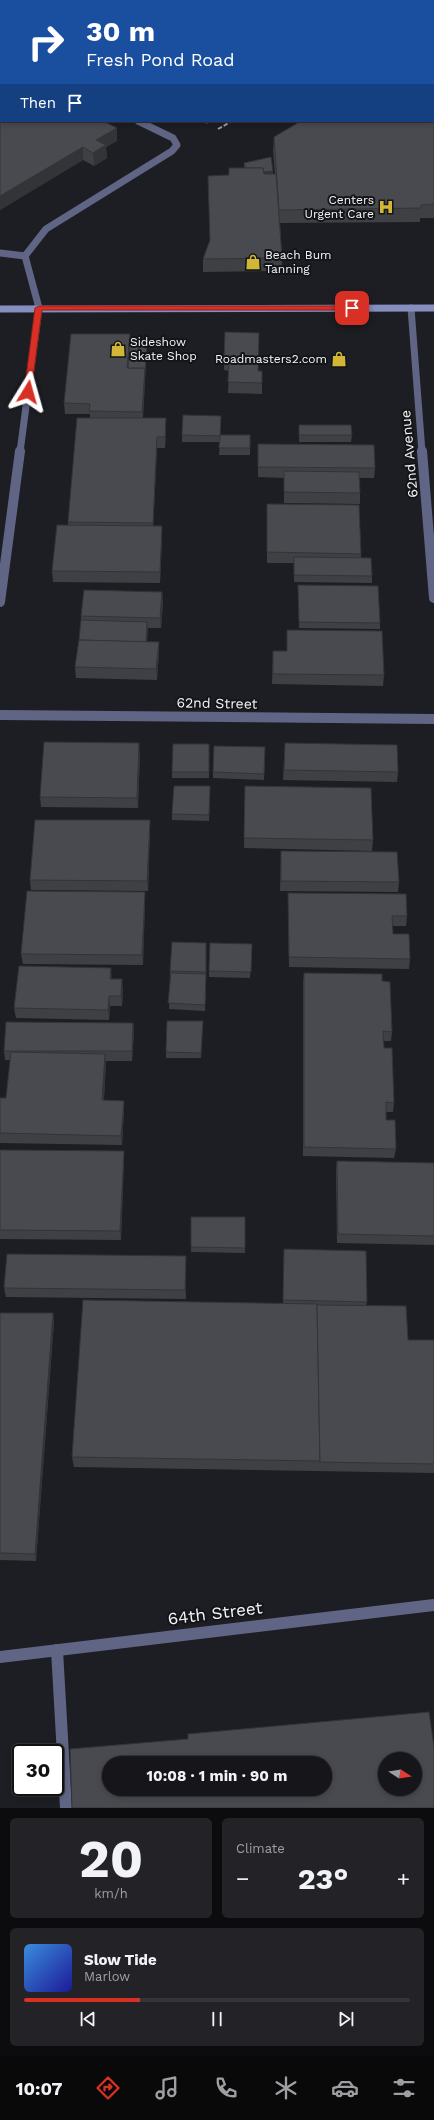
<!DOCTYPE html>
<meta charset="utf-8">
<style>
:root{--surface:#16161a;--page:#232327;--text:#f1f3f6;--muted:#9e9fa2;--line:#353539;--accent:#d93025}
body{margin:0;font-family:"Work Sans",sans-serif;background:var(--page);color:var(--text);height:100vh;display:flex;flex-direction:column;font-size:15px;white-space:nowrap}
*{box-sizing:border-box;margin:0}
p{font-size:13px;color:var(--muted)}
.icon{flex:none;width:22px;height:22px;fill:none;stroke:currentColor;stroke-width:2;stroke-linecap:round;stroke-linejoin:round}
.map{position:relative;height:1808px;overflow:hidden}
.drawer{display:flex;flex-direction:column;gap:10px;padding:10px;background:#0c0c0e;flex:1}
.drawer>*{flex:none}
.top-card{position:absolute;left:0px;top:0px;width:434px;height:122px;box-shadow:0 2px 6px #0003,0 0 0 1px var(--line);background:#1a4fa0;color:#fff;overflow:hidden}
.needle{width:26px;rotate:102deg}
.fabs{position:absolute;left:378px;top:1752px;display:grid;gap:8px}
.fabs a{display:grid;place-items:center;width:44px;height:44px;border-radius:50%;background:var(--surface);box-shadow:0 2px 6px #0003,0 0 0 1px var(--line);font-size:20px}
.speed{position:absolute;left:12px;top:1744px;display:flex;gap:8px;font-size:20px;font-weight:700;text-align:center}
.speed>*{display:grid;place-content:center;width:52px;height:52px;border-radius:50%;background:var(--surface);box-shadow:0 2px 6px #0003,0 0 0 1px var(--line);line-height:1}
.speed .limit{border:2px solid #111;border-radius:6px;background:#fff;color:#111}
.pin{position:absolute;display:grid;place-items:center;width:34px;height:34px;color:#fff;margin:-17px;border-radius:8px;box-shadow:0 2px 6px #0006}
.me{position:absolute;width:44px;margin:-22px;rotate:8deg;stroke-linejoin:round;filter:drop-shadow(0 0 3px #0008)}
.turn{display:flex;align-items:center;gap:14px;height:84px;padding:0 20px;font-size:18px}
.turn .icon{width:52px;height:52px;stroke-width:2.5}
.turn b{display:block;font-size:28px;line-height:34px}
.then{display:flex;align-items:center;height:38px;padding:0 20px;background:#0003;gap:8px;font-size:15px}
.big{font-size:30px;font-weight:700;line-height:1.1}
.drawer .card{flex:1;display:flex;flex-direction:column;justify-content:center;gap:6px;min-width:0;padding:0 14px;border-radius:6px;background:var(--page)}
.drawer .dial{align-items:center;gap:0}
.dial b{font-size:52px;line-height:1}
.song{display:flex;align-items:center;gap:12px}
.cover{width:48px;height:48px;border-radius:6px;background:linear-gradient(135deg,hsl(210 70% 55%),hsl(240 70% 35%))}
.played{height:4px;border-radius:2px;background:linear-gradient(90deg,var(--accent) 30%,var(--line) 30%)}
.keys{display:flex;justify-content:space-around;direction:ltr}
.heat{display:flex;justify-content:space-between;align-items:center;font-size:22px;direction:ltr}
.drawer .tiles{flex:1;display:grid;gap:10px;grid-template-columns:1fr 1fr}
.card:last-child{grid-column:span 2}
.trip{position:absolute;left:102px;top:1756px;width:230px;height:40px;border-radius:20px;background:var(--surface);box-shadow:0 2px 6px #0003,0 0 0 1px var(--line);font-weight:700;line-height:40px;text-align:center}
.tab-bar{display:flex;height:64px;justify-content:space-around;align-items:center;background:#09090a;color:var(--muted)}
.tab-bar .icon{width:28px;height:28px}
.tab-bar .current{color:var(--accent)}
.tab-bar b{font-size:18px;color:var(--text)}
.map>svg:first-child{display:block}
</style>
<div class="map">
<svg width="434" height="1808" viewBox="0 0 434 1808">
<rect width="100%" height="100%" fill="#1d1e23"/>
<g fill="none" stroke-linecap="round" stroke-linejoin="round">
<g stroke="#606585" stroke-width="7">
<path d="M 0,253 L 25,256"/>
<path d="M 39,308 L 25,256 L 46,229 L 172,151 L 177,145 L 173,138 L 138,121"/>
</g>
<path stroke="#606585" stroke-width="12" d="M 57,1650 L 66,1808"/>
<g stroke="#606585" stroke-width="7">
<path d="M 411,308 L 422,452"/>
<path d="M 20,452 L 39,308"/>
</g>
<g stroke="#606585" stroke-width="10">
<path d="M 422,451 L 434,598"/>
<path d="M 0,602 L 20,451"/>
<path d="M 0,715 L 434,719"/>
</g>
<path stroke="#606585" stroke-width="12" d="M 0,1657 L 434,1605"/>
<path stroke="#868ec0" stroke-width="7" d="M 0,309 L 434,308"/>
<g stroke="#9b9ca0" stroke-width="2" stroke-dasharray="4.5 2" stroke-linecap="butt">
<path d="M 412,1 L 414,0"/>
<path d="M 206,123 L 209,121"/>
<path d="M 218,129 L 232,121"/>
</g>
</g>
<g fill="#3f4044">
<path d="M 0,85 L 117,128 L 117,141 L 106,147 L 107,158 L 94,166 L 83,160 L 0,210 Z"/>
<path d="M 434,120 L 434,218 L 420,218 L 420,222 L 280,223 L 282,258 L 282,271 L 203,272 L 203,259 L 210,241 L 208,176 L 229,175 L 244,168 L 244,163 L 273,171 L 273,174 L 275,174 L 273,151 L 274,137 Z"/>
<path d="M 225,332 L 258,371 L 262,371 L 262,394 L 228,393 L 229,371 L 224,370 Z"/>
<path d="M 130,334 L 130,338 L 147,339 L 147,345 L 143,418 L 166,429 L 165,448 L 157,448 L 153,526 L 162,537 L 160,583 L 53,582 L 52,571 L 68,526 L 68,522 L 90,418 L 90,414 L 65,414 L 64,403 Z"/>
<path d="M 221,416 L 220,438 L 250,435 L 250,455 L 219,455 L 220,442 L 182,442 L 182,435 Z"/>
<path d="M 299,425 L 352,435 L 351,442 L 299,442 Z"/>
<path d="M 258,444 L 375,468 L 374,478 L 359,478 L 360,493 L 360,504 L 284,503 L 284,478 L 258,477 Z"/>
<path d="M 267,504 L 361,554 L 361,558 L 372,576 L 372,583 L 294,582 L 294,563 L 267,563 Z"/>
<path d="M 298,585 L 380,623 L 380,629 L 299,628 Z"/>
<path d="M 162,592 L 163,602 L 161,628 L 148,628 L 147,642 L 159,652 L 157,680 L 76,678 L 75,667 L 79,640 L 81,620 L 81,616 Z"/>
<path d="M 287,630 L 384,675 L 383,686 L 272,684 L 273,651 L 287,651 Z"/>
<path d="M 285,743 L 398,772 L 397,782 L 283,780 Z"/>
<path d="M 209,744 L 209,778 L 172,778 L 172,772 Z"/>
<path d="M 265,747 L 264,780 L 213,778 L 213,772 Z"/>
<path d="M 140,753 L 138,808 L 41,807 L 40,797 Z"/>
<path d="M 210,786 L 209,821 L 172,820 L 172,814 Z"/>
<path d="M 245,786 L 373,840 L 372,851 L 244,848 Z"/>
<path d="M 150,820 L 150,830 L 148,891 L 31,890 L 30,880 Z"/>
<path d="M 281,851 L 399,882 L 398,892 L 280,891 Z"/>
<path d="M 288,893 L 407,916 L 406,926 L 392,926 L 393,934 L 410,959 L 409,969 L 289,967 L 288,903 Z"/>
<path d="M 145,902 L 143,965 L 23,964 L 21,954 Z"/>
<path d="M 206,943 L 206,980 L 205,1011 L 169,1009 L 170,971 Z"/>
<path d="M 252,944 L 250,978 L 209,977 L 209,971 Z"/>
<path d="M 304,973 L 382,981 L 392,1032 L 391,1041 L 384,1041 L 384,1048 L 394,1103 L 393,1112 L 386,1112 L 386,1120 L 396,1149 L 394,1158 L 303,1156 L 303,983 Z"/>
<path d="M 112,979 L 123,989 L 122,1006 L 110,1006 L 109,1020 L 16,1018 L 14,1008 Z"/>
<path d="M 203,1021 L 201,1058 L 166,1058 L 166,1052 Z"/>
<path d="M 133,1023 L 134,1033 L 132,1061 L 106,1061 L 104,1100 L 124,1101 L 124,1110 L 122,1145 L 0,1143 L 0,1098 L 6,1098 L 10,1060 L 5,1060 L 4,1051 Z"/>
<path d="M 0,1150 L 124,1151 L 124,1160 L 121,1240 L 0,1239 Z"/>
<path d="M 337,1161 L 434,1163 L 434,1245 L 337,1243 L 336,1170 Z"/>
<path d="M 191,1217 L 245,1217 L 245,1253 L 191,1252 Z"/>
<path d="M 284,1249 L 367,1302 L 366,1305 L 408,1340 L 434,1340 L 434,1473 L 74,1467 L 72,1457 L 283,1303 Z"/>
<path d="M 186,1264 L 186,1299 L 6,1297 L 4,1288 Z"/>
<path d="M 0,1313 L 53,1313 L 54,1322 L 36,1561 L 0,1560 Z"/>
</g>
<g fill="#333437">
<path d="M 224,0 L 231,0 L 230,1 L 223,1 Z"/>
<path d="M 117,128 L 117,141 L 106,147 L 107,158 L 94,166 L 93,153 L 96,140 Z"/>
<path d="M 83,147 L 83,160 L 0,210 L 0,196 Z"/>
<path d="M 273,171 L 273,177 L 249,174 Z"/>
<path d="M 147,339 L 147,345 L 142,423 L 142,412 Z"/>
<path d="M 166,418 L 166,429 L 165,448 L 165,437 Z"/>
<path d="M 157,437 L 157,448 L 153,533 L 153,523 Z"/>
<path d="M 162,526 L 162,537 L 160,583 L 160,572 Z"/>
<path d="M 162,592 L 163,602 L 161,628 L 160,618 Z"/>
<path d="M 147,622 L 148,628 L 146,652 L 146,646 Z"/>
<path d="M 159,642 L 159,652 L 157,680 L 156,669 Z"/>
<path d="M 139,743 L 140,753 L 138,808 L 137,798 Z"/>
<path d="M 150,820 L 150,830 L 148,891 L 147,881 Z"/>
<path d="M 145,892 L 145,902 L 143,965 L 142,955 Z"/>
<path d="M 111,968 L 112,978 L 111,989 L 110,979 Z"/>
<path d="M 122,979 L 123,989 L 122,1006 L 121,996 Z"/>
<path d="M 109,996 L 110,1006 L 109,1020 L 108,1010 Z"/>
<path d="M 133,1023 L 134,1033 L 132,1061 L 132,1051 Z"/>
<path d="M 105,1054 L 106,1063 L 103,1109 L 102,1100 Z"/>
<path d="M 124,1101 L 124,1110 L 122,1145 L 121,1136 Z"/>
<path d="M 124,1151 L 124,1160 L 121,1240 L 120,1231 Z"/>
<path d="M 186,1256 L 186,1299 L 185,1290 Z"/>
<path d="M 53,1313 L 54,1322 L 36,1561 L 35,1554 Z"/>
</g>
<g fill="#494a4f" stroke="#333437" fill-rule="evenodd">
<path d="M 27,0 L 224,0 L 223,1 L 26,1 Z"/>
<path d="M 0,85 L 1,85 L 1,121 L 103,121 L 117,128 L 96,140 L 106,145 L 93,153 L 83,147 L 0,196 Z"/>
<path d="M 433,120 L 434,120 L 434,204 L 421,205 L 421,208 L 279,210 L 274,137 L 301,121 L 433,121 Z"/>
<path d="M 271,157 L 273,171 L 264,172 L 263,168 L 246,168 L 244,163 Z"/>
<path d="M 229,168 L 263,168 L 264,174 L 276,174 L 282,258 L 203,259 L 210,240 L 208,176 L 229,175 Z"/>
<path d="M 225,332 L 259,333 L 258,371 L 262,371 L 262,383 L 228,382 L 229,360 L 224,360 Z"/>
<path d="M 71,334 L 130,334 L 127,368 L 145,368 L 142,412 L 89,411 L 90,404 L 64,403 Z"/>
<path d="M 130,338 L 147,339 L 145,372 L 145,368 L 128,368 Z"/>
<path d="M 183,415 L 221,416 L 220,436 L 182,435 Z"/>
<path d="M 77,418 L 166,418 L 165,437 L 157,437 L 153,523 L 68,522 Z"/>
<path d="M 299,425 L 351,425 L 352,435 L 299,435 Z"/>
<path d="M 220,435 L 250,435 L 250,448 L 219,448 Z"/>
<path d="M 258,444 L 374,445 L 375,468 L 258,467 Z"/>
<path d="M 284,471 L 359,472 L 360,493 L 284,492 Z"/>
<path d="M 267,504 L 359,505 L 361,554 L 267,552 Z"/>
<path d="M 57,525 L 162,526 L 160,572 L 52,571 Z"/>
<path d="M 294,557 L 371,558 L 372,576 L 294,575 Z"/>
<path d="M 298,585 L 378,586 L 380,623 L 299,622 Z"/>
<path d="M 84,590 L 162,592 L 160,618 L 81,616 Z"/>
<path d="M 81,620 L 147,622 L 146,642 L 79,640 Z"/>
<path d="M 287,630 L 382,631 L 384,675 L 273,674 L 273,651 L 287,651 Z"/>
<path d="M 79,640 L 159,642 L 156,669 L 75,667 Z"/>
<path d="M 44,742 L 139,743 L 137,798 L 40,797 Z"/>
<path d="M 285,743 L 397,745 L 398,772 L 284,770 Z"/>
<path d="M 173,744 L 209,744 L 209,772 L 172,772 Z"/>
<path d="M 214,746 L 265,747 L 264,774 L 213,772 Z"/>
<path d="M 174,786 L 210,786 L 209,815 L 172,814 Z"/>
<path d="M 245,786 L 371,788 L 373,840 L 244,838 Z"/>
<path d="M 35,820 L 150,820 L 147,881 L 30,880 Z"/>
<path d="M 281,851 L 397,852 L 399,882 L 281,881 Z"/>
<path d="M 27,891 L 145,892 L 142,955 L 21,954 Z"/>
<path d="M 288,893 L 406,894 L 407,916 L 392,916 L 393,934 L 409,934 L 410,959 L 289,957 Z"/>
<path d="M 172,942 L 206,943 L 206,972 L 170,971 Z"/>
<path d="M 210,943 L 252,944 L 251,972 L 209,971 Z"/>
<path d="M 19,966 L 111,968 L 110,979 L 122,979 L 121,996 L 109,996 L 108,1010 L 14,1008 Z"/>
<path d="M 171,973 L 206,974 L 205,1005 L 168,1003 Z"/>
<path d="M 304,973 L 382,974 L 382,981 L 390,982 L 392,1032 L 383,1031 L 384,1048 L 392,1048 L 394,1103 L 386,1102 L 386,1120 L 395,1120 L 396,1149 L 304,1147 Z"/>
<path d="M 167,1021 L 203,1021 L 201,1053 L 166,1052 Z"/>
<path d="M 6,1022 L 133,1023 L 132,1051 L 4,1051 Z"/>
<path d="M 11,1052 L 105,1054 L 102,1100 L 124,1101 L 121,1136 L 0,1133 L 0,1098 L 6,1098 Z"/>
<path d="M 0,1150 L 124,1151 L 120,1231 L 0,1230 Z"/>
<path d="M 337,1161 L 434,1163 L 434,1236 L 338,1234 Z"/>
<path d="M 191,1217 L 245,1217 L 245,1248 L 191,1247 Z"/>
<path d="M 284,1249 L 366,1251 L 367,1302 L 283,1300 Z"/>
<path d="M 7,1254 L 186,1256 L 185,1290 L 4,1288 Z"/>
<path d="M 83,1300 L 317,1304 L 320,1461 L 72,1457 Z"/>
<path d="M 317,1305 L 406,1306 L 408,1340 L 434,1340 L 434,1464 L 320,1462 Z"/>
<path d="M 0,1313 L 53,1313 L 35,1554 L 0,1553 Z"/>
<path d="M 429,1712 L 434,1747 L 434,1808 L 72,1808 L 70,1749 L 188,1739 L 188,1734 ZM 385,1759 L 415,1759 L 415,1789 L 385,1789 ZM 109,1763 L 325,1763 L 325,1789 L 109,1789 Z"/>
</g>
<path fill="#d93025" stroke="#8d1f18" d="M 39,306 L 352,306 L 355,308 L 352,310 L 42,310 L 31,392 L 28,394 L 24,392 L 35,308 Z"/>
<defs>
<g id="hospital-bare" transform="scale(1.2)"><path d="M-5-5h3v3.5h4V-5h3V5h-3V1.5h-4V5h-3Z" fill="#d2b736" stroke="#141519" stroke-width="2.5" paint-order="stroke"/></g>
<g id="shop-bare" transform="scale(1.2)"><path d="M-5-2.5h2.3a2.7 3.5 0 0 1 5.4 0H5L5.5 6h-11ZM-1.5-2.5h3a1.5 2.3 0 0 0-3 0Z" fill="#d2b736" stroke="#141519" stroke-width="2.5" paint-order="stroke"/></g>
</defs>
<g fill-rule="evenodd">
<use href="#hospital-bare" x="386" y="207"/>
<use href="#shop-bare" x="253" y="262"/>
<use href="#shop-bare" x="118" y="349"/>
<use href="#shop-bare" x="339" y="359"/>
</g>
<g text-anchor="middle" stroke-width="4" stroke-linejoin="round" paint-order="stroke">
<g font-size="12" fill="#f4f5f8" stroke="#141519" text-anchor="end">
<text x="374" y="204">Centers<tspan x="374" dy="14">Urgent Care</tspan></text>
<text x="265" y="259" text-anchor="start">Beach Bum<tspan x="265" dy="14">Tanning</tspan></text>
<text x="130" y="346" text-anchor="start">Sideshow<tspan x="130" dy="14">Skate Shop</tspan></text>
<text x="327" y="363">Roadmasters2.com</text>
</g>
<g font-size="14" fill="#f4f5f8" stroke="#141519">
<text transform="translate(409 454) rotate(-95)" y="5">62nd Avenue</text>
<text transform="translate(217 703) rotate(1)" y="5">62nd Street</text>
</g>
<g font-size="17" fill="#f4f5f8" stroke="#141519">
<text transform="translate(215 1613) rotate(-7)" y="6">64th Street</text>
</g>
</g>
</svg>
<div class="fabs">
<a><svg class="needle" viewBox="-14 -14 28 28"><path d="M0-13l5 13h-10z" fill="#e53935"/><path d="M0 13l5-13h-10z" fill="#9e9fa2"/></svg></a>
</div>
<div class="speed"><div class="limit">30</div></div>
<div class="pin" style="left:352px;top:308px;background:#d93025"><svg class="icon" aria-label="arrive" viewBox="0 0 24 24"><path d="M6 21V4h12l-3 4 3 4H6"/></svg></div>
<svg class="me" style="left:28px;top:392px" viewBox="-20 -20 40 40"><path d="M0-17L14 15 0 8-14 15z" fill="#d93025" stroke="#fff" stroke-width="4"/></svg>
<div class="trip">10:08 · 1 min · 90 m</div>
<div class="top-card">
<div class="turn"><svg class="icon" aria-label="right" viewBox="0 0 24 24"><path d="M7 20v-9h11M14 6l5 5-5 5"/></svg><div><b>30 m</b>Fresh Pond Road</div></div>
<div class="then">Then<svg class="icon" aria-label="arrive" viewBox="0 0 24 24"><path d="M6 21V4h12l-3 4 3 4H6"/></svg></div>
</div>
</div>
<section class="drawer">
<div class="tiles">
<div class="card dial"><b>20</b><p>km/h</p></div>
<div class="card"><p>Climate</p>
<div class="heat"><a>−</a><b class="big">23°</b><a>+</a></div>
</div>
<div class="card">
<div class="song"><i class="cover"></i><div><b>Slow Tide</b><p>Marlow</p></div></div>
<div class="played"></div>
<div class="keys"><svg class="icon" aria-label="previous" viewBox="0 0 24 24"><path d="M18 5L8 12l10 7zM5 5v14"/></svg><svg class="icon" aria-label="pause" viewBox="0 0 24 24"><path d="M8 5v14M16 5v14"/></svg><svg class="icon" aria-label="next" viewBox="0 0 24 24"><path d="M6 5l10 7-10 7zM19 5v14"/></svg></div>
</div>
</div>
</section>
<nav class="tab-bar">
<b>10:07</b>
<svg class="icon current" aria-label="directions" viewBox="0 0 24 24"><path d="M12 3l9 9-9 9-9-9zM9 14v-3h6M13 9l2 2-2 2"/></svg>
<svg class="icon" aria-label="music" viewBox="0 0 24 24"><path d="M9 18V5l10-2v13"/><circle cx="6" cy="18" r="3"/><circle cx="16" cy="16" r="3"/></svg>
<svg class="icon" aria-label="phone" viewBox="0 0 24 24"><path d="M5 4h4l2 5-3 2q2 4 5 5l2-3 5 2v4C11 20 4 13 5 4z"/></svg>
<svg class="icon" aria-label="climate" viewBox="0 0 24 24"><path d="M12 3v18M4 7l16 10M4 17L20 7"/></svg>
<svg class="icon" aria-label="car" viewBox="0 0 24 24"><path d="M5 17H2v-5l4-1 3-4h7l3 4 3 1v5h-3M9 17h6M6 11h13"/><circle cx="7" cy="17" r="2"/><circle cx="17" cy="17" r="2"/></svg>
<svg class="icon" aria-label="filters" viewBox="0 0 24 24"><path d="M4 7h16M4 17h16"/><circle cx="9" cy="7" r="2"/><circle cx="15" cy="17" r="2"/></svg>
</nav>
